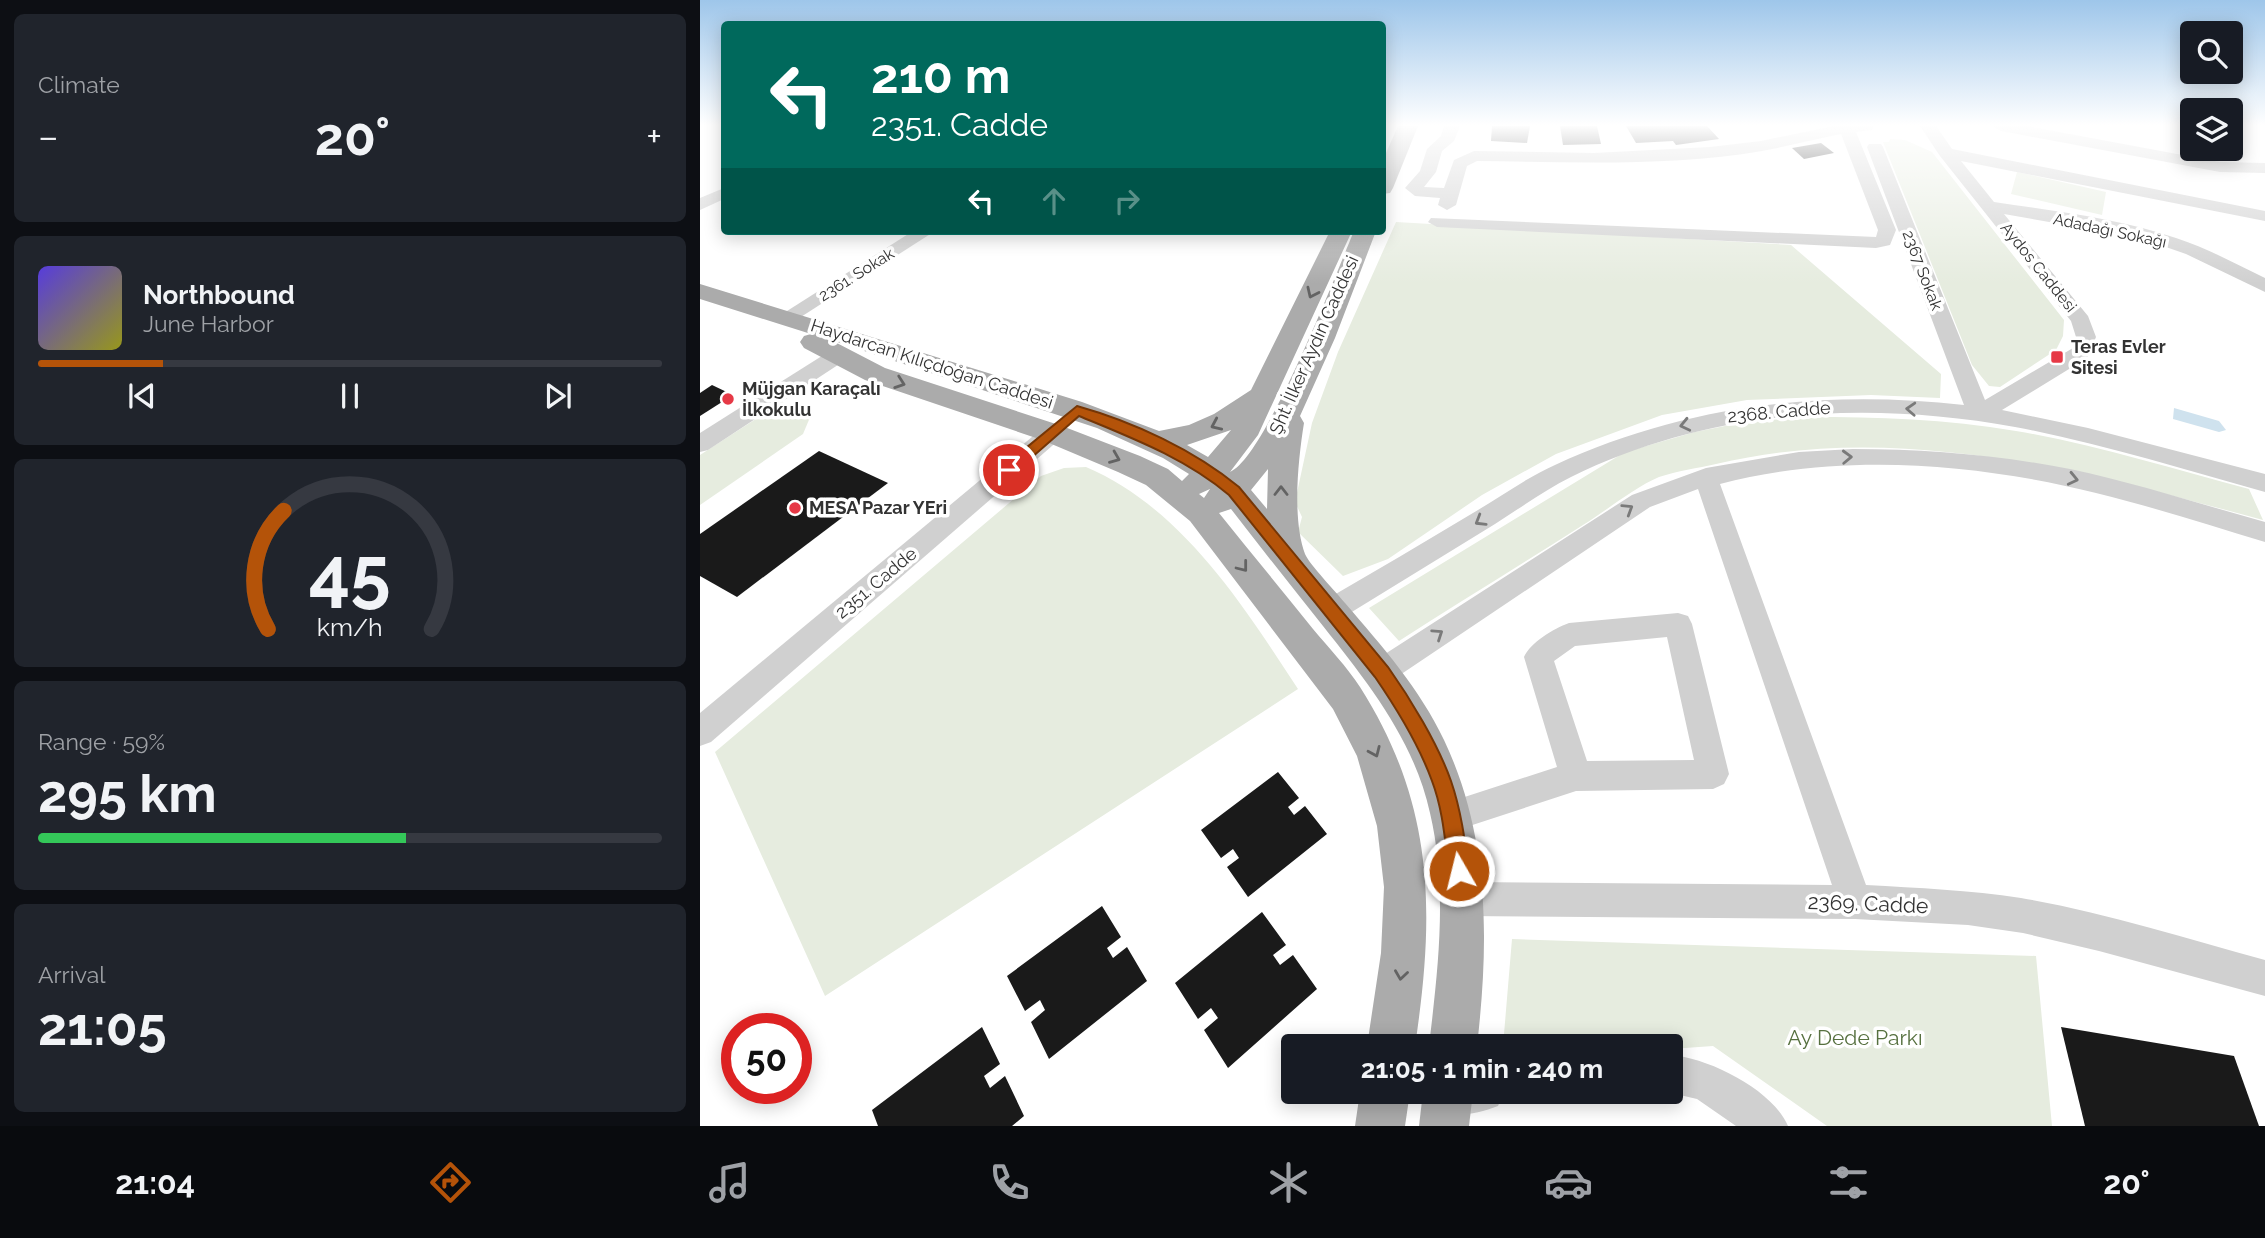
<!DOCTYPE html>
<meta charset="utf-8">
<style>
:root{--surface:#171b24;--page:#20242c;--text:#f1f3f6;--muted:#9ea1a6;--line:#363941;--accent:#b45309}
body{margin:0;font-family:Raleway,sans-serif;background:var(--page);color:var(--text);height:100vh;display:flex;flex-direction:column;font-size:26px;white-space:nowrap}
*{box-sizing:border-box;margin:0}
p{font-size:23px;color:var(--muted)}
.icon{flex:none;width:38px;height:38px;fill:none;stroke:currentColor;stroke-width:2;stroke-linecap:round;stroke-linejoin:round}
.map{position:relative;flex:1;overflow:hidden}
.details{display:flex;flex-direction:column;gap:14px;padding:14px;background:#0d0f14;width:700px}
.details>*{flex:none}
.top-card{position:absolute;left:21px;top:21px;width:665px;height:214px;border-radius:7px;box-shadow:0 4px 18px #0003;background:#00695c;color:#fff;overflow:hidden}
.controls{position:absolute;left:1480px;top:21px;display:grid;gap:14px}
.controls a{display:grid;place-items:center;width:63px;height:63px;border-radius:7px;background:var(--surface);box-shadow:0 4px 18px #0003;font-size:35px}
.speed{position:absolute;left:21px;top:1013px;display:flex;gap:14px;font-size:35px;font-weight:700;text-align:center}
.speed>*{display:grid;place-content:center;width:91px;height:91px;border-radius:50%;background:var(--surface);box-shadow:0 4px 18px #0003;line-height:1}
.speed .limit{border:10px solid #d22;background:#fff;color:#111}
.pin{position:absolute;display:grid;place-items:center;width:60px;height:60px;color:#fff;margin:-30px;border:4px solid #fff;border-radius:50%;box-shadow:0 2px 7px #0007}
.me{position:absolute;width:77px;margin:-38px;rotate:352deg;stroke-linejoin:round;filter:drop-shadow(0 0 5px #0008)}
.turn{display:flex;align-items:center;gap:24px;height:147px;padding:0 35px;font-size:32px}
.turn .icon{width:91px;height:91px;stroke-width:2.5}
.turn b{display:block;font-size:49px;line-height:60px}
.lanes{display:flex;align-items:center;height:66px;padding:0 35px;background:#0003;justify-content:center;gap:35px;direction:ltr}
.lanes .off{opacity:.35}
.big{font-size:52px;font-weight:700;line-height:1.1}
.details .widget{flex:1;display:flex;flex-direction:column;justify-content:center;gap:10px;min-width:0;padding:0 24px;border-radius:10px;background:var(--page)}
.details .dial{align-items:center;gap:0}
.dial svg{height:182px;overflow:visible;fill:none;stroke:var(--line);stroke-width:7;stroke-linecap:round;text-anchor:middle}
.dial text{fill:var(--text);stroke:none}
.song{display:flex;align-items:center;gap:21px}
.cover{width:84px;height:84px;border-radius:10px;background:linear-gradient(135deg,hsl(250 70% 55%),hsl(60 70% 35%))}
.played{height:7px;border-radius:4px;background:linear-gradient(90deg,var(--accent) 20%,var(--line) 20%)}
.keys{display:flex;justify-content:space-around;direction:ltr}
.heat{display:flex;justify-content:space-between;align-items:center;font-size:38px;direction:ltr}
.charge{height:10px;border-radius:5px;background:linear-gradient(90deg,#34c759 59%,var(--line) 0)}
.trip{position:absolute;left:581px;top:1034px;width:402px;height:70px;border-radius:7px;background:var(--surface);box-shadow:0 4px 18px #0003;font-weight:700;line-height:70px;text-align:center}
.tabs{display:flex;height:112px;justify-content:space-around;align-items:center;background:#090b0e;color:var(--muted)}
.tabs .icon{width:49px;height:49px}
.tabs .selected{color:var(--accent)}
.tabs b{font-size:32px;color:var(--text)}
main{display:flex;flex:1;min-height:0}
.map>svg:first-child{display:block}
</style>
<main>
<section class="details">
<div class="widget"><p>Climate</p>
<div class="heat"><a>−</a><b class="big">20°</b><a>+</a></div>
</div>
<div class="widget">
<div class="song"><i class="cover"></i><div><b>Northbound</b><p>June Harbor</p></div></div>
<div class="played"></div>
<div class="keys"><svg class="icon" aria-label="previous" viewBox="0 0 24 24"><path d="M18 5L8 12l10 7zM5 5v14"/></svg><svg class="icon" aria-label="pause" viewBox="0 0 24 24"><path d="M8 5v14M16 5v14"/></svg><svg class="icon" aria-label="next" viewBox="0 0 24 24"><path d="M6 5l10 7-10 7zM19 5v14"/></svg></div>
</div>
<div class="widget dial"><svg viewBox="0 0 100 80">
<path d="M14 69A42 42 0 1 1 86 69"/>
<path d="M14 69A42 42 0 0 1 21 17" stroke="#b45309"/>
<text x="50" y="56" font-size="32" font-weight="700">45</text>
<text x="50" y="72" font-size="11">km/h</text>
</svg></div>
<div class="widget"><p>Range · 59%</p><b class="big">295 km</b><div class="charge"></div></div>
<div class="widget"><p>Arrival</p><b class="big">21:05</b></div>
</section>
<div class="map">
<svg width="1565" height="1126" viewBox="0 0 1565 1126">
<rect width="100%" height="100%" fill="#fff"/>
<g fill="#e6ecdf">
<path d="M 1190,139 L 1205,140 L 1232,152 L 1364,320 L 1363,336 L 1356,350 L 1300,387 L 1289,386 L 1272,365 L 1183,142 L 1189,142 Z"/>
<path d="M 1317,172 L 1406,192 L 1402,215 L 1311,194 Z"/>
<path d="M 696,222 L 1091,245 L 1241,374 L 1240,398 L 1171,395 L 1047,400 L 962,415 L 856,454 L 782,495 L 688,559 L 643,576 L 598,532 L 602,517 L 595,502 L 612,423 L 638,352 Z"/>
<path d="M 82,402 L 111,415 L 103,434 L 0,505 L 0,455 Z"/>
<path d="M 1108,417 C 1178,417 1246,419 1316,431 C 1394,444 1472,469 1549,489 L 1563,520 C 1386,472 1199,420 1016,464 C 998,468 977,471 959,477 C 935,487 906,511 883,525 C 822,564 760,602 699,641 L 669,608 L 925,452 L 995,432 L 1045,422 Z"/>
<path d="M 386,467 C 482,508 543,605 598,689 L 125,996 L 15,752 L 341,476 L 364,468 Z"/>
<path d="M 812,939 L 1336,956 L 1352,1126 L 1127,1126 L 1013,1046 L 971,1049 L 971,1046 L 803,1046 Z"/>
</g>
<path fill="#cfe2ee" d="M 1474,408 L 1519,421 L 1526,430 L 1519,432 L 1473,419 Z"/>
<g fill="#1a1a1a">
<path d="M 792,126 L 830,126 L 827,143 L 791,141 Z"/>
<path d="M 860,126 L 897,126 L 901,144 L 863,145 Z"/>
<path d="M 926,126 L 1007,126 L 1019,139 L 976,145 L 973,141 L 936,143 Z"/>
<path d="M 1121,143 L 1134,153 L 1104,159 L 1092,148 Z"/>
<path d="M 12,385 L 33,395 L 0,416 L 0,393 Z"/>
<path d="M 119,451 L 188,483 L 37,597 L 0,576 L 0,534 Z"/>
<path d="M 578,772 L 599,798 L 588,807 L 594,815 L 605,806 L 627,834 L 548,897 L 527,867 L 539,858 L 533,849 L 521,858 L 501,830 Z"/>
<path d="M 402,906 L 421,937 L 407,948 L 413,958 L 427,947 L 447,981 L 349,1059 L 331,1022 L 345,1010 L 340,1000 L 325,1011 L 307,976 Z"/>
<path d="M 562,912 L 586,945 L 573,955 L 580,965 L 593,955 L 617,989 L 528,1068 L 504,1030 L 518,1018 L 511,1008 L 498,1019 L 475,983 Z"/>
<path d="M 282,1027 L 300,1064 L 284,1076 L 290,1088 L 305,1076 L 324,1116 L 312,1126 L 178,1126 L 172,1110 Z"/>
<path d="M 1361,1027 L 1534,1056 L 1559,1126 L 1385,1126 Z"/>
</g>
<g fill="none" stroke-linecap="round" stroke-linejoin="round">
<g fill="#d0d0d0" fill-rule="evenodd">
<path d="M 744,126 L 760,126 L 754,141 L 742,151 L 736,172 L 724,187 L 744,188 L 754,160 L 774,151 L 894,153 L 1010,147 L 1061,141 L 1134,126 L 1174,126 L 1172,130 L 1156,132 L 1196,230 L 1190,245 L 1176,248 L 737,227 L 728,222 L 731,218 L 1176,237 L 1178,230 L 1141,134 C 1115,139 1089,146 1062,151 C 969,167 871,162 777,161 L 767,166 L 756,205 L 747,210 L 738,205 L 740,198 L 715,196 L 705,188 L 720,171 L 727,149 L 741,136 Z"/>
<path d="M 1220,126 L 1236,126 L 1252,149 L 1565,211 L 1565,221 L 1261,161 L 1294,202 C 1355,211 1417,218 1476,238 C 1507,248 1536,264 1565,278 L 1565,292 L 1486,254 L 1440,238 L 1304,214 L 1388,316 L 1396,337 L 1387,358 L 1302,410 L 1388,428 L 1565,474 L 1565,492 C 1482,469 1399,443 1315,427 C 1165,400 1009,409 871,477 C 845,490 820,508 795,524 C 744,555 693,587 642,618 L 632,621 L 622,618 L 618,610 L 622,602 C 674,572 726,541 778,510 C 803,495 828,477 855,465 C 985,405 1123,389 1264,405 L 1167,147 L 1169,144 L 1181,144 L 1183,147 L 1285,400 L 1373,348 L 1376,337 L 1371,321 L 1240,156 Z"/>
<path d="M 1293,126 L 1327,126 L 1520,162 L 1565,163 L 1565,173 L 1520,172 L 1301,131 Z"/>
<path d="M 24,188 L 24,199 L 0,210 L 0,198 Z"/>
<path d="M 213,231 L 235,231 L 93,322 L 79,322 L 76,318 Z"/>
<path d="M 140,347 L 147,349 L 151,354 L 147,359 L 8,450 L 0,452 L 0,433 L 133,349 Z"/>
<path d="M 352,425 L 360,427 L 364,433 L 360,439 L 11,742 L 0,746 L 0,713 L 344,427 Z"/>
<path d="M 1153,449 C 1226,449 1298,455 1370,469 C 1436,483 1500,504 1565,522 L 1565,542 C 1509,525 1453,507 1396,493 C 1275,463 1142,452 1020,484 L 1166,885 C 1218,888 1270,890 1321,898 C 1403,912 1484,938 1565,960 L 1565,996 L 1399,951 L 1323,933 L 1268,925 L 1155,919 L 763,916 L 751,911 L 746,899 L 751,887 L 763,882 L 1132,885 L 998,489 L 950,507 L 691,681 L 681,684 L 671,681 L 667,672 L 671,663 L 932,495 L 1006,468 L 1099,452 Z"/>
<path d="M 978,613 L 988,616 L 992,624 L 1029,774 L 1024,784 L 1013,789 L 876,791 L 751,832 L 740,827 L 735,816 L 740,805 L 857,767 L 824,657 C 831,642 853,629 869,623 ZM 967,637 L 994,760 L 887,761 L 854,661 L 875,646 Z"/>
<path d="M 971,1055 C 1009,1058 1073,1090 1088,1126 L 1036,1126 L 997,1099 L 967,1092 L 971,1092 Z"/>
<path d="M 729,1092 L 804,1092 L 798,1106 C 777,1114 754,1119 733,1110 L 727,1096 Z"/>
</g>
<g fill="#ababab" fill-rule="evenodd">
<path d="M 698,126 L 718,126 L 693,188 L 690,193 L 682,194 L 682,162 Z"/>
<path d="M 630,231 L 652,231 L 558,435 L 530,472 C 566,456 635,276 654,231 L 676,231 L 635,338 L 600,416 L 604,423 C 598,460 592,519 605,554 C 609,564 637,593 645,603 C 682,646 720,689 744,740 C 790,837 789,942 777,1046 L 729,1046 C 738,969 748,890 730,813 C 714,740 668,683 623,626 C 592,587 561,548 531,509 L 519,513 C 550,552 582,590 613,629 C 629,648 647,667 660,687 C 735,805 735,913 715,1046 L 667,1046 L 681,953 L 684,887 L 677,826 L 657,756 L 633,709 L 490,521 L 446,485 L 418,472 L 342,440 L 165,380 L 104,348 L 100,342 L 104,336 L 111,334 L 0,299 L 0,284 L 382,402 L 459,431 L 489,425 L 514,414 L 551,390 ZM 131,340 L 397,428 L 463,458 L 489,474 L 482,481 L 468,469 L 440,456 L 362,426 L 185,368 ZM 531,430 L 508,457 L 487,445 ZM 568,469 L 567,509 L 551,490 ZM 510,489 L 504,498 L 499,494 Z"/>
<path d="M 660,1092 L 710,1092 L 705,1126 L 655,1126 Z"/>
<path d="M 723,1092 L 773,1092 L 769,1126 L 719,1126 Z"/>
</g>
</g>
<defs><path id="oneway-chevron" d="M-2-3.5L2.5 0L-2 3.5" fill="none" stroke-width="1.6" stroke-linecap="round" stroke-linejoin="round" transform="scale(1.75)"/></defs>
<g stroke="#636363">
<use href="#oneway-chevron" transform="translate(612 293) rotate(115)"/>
<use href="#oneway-chevron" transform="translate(200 383) rotate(19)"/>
<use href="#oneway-chevron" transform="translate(516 425) rotate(156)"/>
<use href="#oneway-chevron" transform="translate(415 458) rotate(22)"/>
<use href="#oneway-chevron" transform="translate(581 491) rotate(-90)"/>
<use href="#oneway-chevron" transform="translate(543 567) rotate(52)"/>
<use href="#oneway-chevron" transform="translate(675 752) rotate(66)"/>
<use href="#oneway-chevron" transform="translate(701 975) rotate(98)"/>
</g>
<g stroke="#7a7a7a">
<use href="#oneway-chevron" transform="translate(1211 409) rotate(-177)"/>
<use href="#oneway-chevron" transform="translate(985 425) rotate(167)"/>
<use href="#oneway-chevron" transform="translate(1147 457) rotate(-2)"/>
<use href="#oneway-chevron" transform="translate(1373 479) rotate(13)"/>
<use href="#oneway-chevron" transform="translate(928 509) rotate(-32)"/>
<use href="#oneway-chevron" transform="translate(780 521) rotate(149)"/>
<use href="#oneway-chevron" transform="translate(738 634) rotate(-34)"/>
</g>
<linearGradient id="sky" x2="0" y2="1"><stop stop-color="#9ec6ea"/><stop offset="0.44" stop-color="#fff"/><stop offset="1" stop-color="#fff" stop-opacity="0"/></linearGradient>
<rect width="1565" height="284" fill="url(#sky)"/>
<path fill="#b45309" stroke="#753606" stroke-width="2" d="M 377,406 C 434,422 494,450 539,487 L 688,667 C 710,698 738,744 751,781 C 761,810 765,841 769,871 L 766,878 L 759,881 L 752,878 L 749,871 C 745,841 743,810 732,781 C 719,745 697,709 675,677 L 529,495 C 485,458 432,438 379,416 L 314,473 L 304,473 L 302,470 L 304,466 Z"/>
<g fill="#e63946" stroke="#fff" stroke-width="2.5">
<rect x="1350" y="350" width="14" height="14" rx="3.5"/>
<circle cx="28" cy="399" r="7"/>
<circle cx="95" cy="508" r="7"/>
</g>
<g text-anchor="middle" stroke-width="7" stroke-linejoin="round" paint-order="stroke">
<g font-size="16" fill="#333" stroke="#fff">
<text transform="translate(1410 230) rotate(12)" y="6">Adadağı Sokağı</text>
<text transform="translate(1339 267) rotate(51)" y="6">Aydos Caddesi</text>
<text transform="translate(1223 270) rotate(69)" y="6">2367 Sokak</text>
<text transform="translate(156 274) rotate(-32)" y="6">2361. Sokak</text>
</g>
<g font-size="18" fill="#333" stroke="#fff">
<text transform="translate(614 345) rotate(-66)" y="6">Şht. İlker Aydın Caddesi</text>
<text transform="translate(232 364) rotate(18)" y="6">Haydarcan Kılıçdoğan Caddesi</text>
<text transform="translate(1079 412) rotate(-5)" y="6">2368. Cadde</text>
<text transform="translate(176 583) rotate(-40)" y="6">2351. Cadde</text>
</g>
<g font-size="18" font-weight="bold" fill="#333" stroke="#fff" text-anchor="start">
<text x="1371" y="353">Teras Evler<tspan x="1371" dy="21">Sitesi</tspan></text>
<text x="42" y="395">Müjgan Karaçalı<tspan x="42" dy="21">İlkokulu</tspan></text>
<text x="109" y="514">MESA Pazar YEri</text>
</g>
<g font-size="21" fill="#333" stroke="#fff">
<text transform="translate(1168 904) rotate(2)" y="7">2369. Cadde</text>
</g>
<g font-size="21" fill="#56703f" stroke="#fff">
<text x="1155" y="1045">Ay Dede Parkı</text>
</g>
</g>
</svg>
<div class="controls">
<a><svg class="icon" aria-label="search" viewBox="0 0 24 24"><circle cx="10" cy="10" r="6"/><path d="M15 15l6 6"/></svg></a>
<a><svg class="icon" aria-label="layers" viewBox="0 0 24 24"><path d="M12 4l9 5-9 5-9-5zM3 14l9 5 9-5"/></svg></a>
</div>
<div class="speed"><div class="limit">50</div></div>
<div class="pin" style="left:309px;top:470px;background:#d93025"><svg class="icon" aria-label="arrive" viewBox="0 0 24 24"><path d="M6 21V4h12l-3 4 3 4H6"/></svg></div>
<svg class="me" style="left:759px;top:871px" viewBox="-20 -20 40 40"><circle r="17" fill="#b45309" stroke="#fff" stroke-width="3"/><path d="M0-11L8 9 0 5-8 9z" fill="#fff"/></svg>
<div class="trip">21:05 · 1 min · 240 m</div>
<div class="top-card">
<div class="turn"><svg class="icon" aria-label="left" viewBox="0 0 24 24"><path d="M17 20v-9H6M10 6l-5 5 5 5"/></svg><div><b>210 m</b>2351. Cadde</div></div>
<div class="lanes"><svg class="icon" aria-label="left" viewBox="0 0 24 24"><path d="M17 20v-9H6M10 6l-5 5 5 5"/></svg><svg class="icon off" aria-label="ahead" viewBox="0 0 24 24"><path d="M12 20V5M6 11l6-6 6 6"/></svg><svg class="icon off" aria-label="right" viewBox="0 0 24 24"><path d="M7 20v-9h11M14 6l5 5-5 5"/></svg></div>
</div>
</div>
</main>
<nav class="tabs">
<b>21:04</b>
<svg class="icon selected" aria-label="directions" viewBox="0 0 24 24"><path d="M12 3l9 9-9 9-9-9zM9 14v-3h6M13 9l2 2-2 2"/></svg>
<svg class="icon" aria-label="music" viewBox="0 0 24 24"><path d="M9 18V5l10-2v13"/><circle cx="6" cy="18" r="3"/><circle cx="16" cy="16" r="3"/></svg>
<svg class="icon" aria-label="phone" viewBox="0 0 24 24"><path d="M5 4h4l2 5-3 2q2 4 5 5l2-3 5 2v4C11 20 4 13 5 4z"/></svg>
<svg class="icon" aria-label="climate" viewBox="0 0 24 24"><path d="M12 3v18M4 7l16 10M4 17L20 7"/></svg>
<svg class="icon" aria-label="car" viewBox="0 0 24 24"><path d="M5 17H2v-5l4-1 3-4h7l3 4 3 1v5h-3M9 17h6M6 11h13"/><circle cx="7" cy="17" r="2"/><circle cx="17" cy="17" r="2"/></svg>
<svg class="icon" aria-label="filters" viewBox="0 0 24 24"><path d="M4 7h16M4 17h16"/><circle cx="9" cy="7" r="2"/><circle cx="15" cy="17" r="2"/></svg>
<b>20°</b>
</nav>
